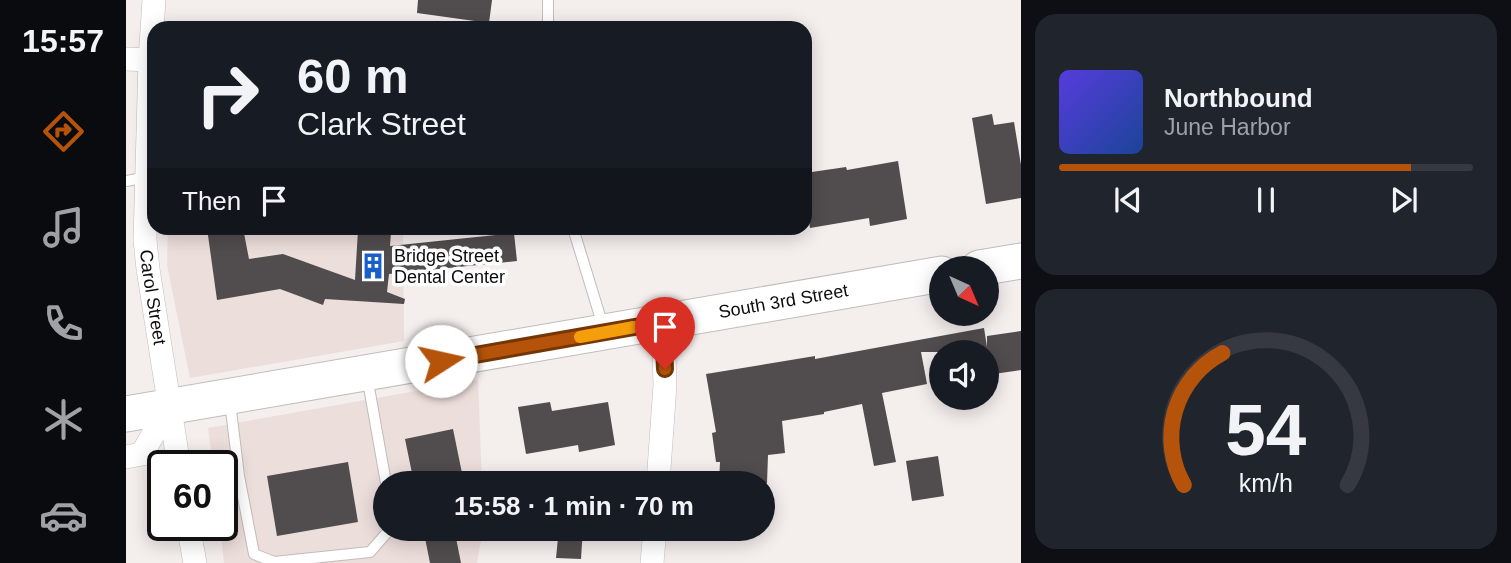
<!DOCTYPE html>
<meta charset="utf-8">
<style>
:root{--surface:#171b24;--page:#20242c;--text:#f1f3f6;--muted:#9ea1a6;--line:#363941;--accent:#b45309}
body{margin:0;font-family:Helvetica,sans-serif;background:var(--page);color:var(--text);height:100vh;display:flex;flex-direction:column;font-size:26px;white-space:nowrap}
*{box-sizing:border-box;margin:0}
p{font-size:23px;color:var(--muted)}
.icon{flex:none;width:38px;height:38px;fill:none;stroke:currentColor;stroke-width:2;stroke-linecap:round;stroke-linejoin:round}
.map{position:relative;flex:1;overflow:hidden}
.details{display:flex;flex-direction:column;gap:14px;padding:14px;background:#0d0f14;width:490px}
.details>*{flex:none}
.top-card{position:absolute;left:21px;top:21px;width:665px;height:214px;border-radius:21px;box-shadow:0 4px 18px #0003;background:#171b24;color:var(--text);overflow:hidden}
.needle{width:46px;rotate:136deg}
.controls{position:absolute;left:803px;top:256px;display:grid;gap:14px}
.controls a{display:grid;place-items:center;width:70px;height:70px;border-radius:50%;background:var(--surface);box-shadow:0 4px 18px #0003;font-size:35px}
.speed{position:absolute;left:21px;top:450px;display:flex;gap:14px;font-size:35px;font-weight:700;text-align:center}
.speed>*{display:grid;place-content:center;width:91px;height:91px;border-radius:50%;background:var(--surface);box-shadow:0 4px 18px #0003;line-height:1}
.speed .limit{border:4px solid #111;border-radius:10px;background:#fff;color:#111}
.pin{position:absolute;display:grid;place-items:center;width:60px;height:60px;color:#fff;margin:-72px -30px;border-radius:50% 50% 50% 0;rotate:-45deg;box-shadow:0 0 7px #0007}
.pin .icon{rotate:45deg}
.me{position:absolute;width:77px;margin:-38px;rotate:80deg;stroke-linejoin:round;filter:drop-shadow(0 0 5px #0008)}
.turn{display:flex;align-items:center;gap:24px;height:147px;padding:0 35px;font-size:32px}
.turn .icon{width:91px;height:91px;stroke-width:2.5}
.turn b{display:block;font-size:49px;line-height:60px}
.then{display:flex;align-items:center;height:66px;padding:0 35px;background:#0003;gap:14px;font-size:26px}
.details .card{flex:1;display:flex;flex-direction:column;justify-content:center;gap:10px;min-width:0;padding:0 24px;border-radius:21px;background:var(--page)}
.details .dial{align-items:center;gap:0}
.dial svg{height:182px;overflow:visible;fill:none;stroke:var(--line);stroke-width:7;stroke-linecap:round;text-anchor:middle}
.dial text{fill:var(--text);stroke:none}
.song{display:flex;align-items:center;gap:21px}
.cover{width:84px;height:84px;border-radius:10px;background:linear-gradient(135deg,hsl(250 70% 55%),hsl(220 70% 35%))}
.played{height:7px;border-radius:4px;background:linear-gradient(90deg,var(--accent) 85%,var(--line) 85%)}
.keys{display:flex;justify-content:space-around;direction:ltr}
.trip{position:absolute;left:247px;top:471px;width:402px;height:70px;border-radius:35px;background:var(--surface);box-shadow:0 4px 18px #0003;font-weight:800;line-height:70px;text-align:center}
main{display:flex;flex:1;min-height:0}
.dock{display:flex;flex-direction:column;width:126px;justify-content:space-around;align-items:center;background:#090b0e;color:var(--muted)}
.dock .icon{width:49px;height:49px}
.dock .current{color:var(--accent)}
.dock b{font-size:32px;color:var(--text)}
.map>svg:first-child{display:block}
</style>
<main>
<nav class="dock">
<b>15:57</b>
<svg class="icon current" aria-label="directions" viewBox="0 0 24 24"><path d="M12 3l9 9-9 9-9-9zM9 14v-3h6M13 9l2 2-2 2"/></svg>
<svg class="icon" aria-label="music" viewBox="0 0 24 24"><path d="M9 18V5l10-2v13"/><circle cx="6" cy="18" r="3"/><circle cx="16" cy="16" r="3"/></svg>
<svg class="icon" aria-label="phone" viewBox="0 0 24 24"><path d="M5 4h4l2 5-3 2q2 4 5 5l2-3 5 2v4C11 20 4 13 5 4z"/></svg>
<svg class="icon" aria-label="climate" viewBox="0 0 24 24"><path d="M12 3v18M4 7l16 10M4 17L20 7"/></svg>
<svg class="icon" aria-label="car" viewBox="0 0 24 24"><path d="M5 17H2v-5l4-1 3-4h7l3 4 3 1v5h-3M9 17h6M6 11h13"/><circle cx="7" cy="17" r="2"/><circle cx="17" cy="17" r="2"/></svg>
</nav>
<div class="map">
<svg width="895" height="563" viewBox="0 0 895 563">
<rect width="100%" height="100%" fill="#f4eeed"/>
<g fill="#ecdedb">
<path d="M 42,228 L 277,228 L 278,341 L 64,378 L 41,265 Z"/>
<path d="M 352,380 L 356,483 L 259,483 L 259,528 L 357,529 L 351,563 L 98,563 L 94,525 L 96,525 L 96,466 L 87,465 L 82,428 Z"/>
</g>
<g fill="#514c4d">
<path d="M 292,0 L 366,0 L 363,23 L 291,13 Z"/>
<path d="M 866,114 L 868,125 L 888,122 L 895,165 L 895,198 L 860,204 L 846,118 Z"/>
<path d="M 772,161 L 781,219 L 744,226 L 743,218 L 684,228 L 679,199 L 679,173 L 720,167 L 721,170 Z"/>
<path d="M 81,228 L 117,228 L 123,259 L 157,254 L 229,280 L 232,230 L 265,232 L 264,246 L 388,233 L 391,261 L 263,274 L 261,292 L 279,299 L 278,304 L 199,299 L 197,305 L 154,289 L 91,300 Z"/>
<path d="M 858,328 L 861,347 L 861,336 L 895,331 L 895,370 L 861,375 L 861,352 L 795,352 L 801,384 L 756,393 L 770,462 L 748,466 L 736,404 L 698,412 L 698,414 L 656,421 L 659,453 L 642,455 L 641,483 L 593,483 L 594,462 L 590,462 L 586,433 L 590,432 L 580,374 L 689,356 L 689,359 Z"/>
<path d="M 424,402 L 426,411 L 482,402 L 489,445 L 453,452 L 452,445 L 400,454 L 392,407 Z"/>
<path d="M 327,429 L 338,483 L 288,483 L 279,439 Z"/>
<path d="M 812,456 L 818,496 L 786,501 L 780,461 Z"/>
<path d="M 222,462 L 232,522 L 151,536 L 141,476 Z"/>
<path d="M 297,528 L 328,528 L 335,563 L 304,563 Z"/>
<path d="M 433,528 L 457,528 L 455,559 L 430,558 Z"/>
</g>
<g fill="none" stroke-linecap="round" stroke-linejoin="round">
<g stroke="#c2bcbb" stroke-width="12">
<g id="lane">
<path d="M 422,28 L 422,0"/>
<path d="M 0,181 L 21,177"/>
<path d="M 447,228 L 477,326"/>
<path d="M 241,376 L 260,483"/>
<path d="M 104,402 L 113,476 L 128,554 L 148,562 L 244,552 L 265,528"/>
</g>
</g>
<g stroke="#c2bcbb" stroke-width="24">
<g id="street">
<path id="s1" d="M 28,0 L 24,60 L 19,240 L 22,269 L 53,466"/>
<path d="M 0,59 L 24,60"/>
<path d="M 0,457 L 16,454 L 43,406"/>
<path d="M 532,483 L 539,385 L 537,322"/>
<path d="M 62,525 L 69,563"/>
<path d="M 526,563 L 529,528"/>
</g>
</g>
<g stroke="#c2bcbb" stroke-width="37">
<g id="primary">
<path d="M 853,268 L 895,261"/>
<path id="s2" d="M 0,414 L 816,274"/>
</g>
</g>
<use href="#lane" stroke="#fff" stroke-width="10"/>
<use href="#street" stroke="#fff" stroke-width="23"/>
<use href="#primary" stroke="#fff" stroke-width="35"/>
</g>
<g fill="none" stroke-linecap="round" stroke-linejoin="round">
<g stroke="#753606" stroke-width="18">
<path id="route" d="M 315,361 L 537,322 L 539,369"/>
</g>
<use href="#route" stroke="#b45309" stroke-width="12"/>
<path stroke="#f59e0b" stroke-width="12" d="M 454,337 L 508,327"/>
</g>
<defs>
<g id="building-bare" transform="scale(2.1)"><path d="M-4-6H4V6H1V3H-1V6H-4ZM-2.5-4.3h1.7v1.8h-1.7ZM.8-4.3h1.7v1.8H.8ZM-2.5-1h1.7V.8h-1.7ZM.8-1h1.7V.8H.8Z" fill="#185fca" stroke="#fff" stroke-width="2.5" paint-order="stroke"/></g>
</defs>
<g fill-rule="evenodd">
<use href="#building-bare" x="247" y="266"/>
</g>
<g text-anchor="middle" stroke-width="7" stroke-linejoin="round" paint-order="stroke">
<g font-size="18" fill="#0d0b0b" stroke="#fff" text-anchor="start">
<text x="268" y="262">Bridge Street<tspan x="268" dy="21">Dental Center</tspan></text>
</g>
<g font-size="18" fill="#0d0b0b" stroke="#fff">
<text dy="6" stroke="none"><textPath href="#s1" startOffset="298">Carol Street</textPath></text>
<text dy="6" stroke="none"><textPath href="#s2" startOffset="667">South 3rd Street</textPath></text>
</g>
</g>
</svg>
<div class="controls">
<a><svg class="needle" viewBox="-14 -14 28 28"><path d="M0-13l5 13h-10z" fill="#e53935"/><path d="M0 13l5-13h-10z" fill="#9ea1a6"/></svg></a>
<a><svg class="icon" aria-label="sound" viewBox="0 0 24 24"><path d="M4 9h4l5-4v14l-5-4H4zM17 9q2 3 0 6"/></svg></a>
</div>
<div class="speed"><div class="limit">60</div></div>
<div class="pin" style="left:539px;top:369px;background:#d93025"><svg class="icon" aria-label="arrive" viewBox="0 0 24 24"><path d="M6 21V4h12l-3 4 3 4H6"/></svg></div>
<svg class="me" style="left:315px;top:361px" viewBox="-20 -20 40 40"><circle r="19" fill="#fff"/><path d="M0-13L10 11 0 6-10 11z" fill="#b45309"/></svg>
<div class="trip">15:58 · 1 min · 70 m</div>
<div class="top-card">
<div class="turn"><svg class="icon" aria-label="right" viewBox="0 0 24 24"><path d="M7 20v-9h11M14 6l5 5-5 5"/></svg><div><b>60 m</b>Clark Street</div></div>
<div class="then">Then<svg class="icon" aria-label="arrive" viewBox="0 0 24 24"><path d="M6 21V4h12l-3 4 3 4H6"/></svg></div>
</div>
</div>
<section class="details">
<div class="card">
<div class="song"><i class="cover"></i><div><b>Northbound</b><p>June Harbor</p></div></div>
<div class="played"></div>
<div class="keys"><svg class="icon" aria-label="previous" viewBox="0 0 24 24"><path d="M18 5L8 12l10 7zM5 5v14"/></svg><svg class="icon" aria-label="pause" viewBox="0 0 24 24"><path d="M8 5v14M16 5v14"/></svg><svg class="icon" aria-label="next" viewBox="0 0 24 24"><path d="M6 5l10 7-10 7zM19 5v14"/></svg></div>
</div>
<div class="card dial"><svg viewBox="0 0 100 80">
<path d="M14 69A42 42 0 1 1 86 69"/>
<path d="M14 69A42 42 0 0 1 31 11" stroke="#b45309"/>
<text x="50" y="56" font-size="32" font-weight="700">54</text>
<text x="50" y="72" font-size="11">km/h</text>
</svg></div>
</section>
</main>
